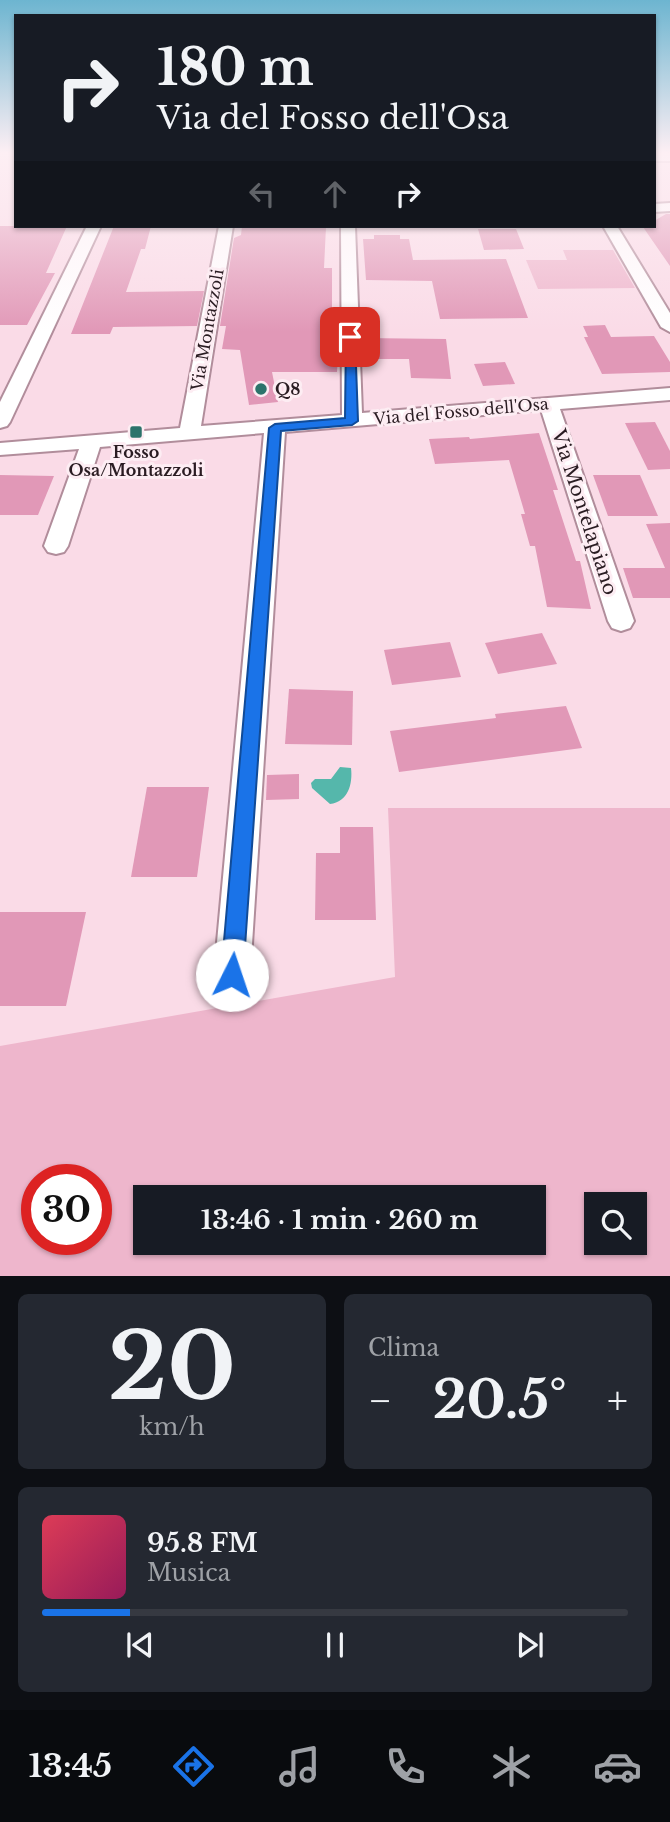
<!DOCTYPE html>
<html lang="it">
<meta charset="utf-8">
<style>
:root{--surface:#171b24;--page:#242831;--text:#f1f3f6;--muted:#9ea1a6;--line:#363941;--accent:#1a73e8}
body{margin:0;font-family:"Libre Baskerville",serif;background:var(--page);color:var(--text);height:100vh;display:flex;flex-direction:column;font-size:26px;white-space:nowrap}
*{box-sizing:border-box;margin:0}
p{font-size:23px;color:var(--muted)}
.icon{flex:none;width:38px;height:38px;fill:none;stroke:currentColor;stroke-width:2;stroke-linecap:round;stroke-linejoin:round}
.map{position:relative;height:1276px;overflow:hidden}
.sheet{display:flex;flex-direction:column;gap:18px;padding:18px;background:#0d0f14;flex:1}
.sheet>*{flex:none}
.guide{position:absolute;left:14px;top:14px;width:642px;height:214px;border-radius:0px;box-shadow:0 2px 5px #0004;background:#171b24;color:var(--text);overflow:hidden}
.buttons{position:absolute;left:584px;top:1192px;display:grid;gap:14px}
.buttons a{display:grid;place-items:center;width:63px;height:63px;border-radius:0px;background:var(--surface);box-shadow:0 2px 5px #0004;font-size:35px}
.speed{position:absolute;left:21px;top:1164px;display:flex;gap:14px;font-size:35px;font-weight:700;text-align:center}
.speed>*{display:grid;place-content:center;width:91px;height:91px;border-radius:50%;background:var(--surface);box-shadow:0 2px 5px #0004;line-height:1}
.speed .limit{border:10px solid #d22;background:#fff;color:#111}
.pin{position:absolute;display:grid;place-items:center;width:60px;height:60px;color:#fff;margin:-30px;border-radius:14px;box-shadow:0 4px 10px #0006}
.me{position:absolute;width:77px;margin:-38px;rotate:4deg;stroke-linejoin:round;filter:drop-shadow(0 0 5px #0008)}
.turn{display:flex;align-items:center;gap:24px;height:147px;padding:0 28px;font-size:32px}
.turn .icon{width:91px;height:91px;stroke-width:2.5}
.turn b{display:block;font-size:49px;line-height:60px}
.lanes{display:flex;align-items:center;height:66px;padding:0 28px;background:#0003;justify-content:center;gap:35px;direction:ltr}
.lanes .off{opacity:.35}
.big{font-size:52px;font-weight:800;line-height:1.1}
.sheet .tile{flex:1;display:flex;flex-direction:column;justify-content:center;gap:10px;min-width:0;padding:0 24px;border-radius:10px;background:var(--page)}
.sheet .dial{align-items:center;gap:0}
.dial b{font-size:91px;line-height:1}
.song{display:flex;align-items:center;gap:21px}
.cover{width:84px;height:84px;border-radius:10px;background:linear-gradient(135deg,hsl(350 70% 55%),hsl(330 70% 35%))}
.played{height:7px;border-radius:4px;background:linear-gradient(90deg,var(--accent) 15%,var(--line) 15%)}
.keys{display:flex;justify-content:space-around;direction:ltr}
.heat{display:flex;justify-content:space-between;align-items:center;font-size:38px;direction:ltr}
.sheet .tiles{flex:1;display:grid;gap:18px;grid-template-columns:1fr 1fr}
.tile:last-child{grid-column:span 2}
.trip{position:absolute;left:133px;top:1185px;width:413px;height:70px;border-radius:0px;background:var(--surface);box-shadow:0 2px 5px #0004;font-weight:800;line-height:70px;text-align:center}
.tabs{display:flex;height:112px;justify-content:space-around;align-items:center;background:#090b0e;color:var(--muted)}
.tabs .icon{width:49px;height:49px}
.tabs .selected{color:var(--accent)}
.tabs b{font-size:32px;color:var(--text)}
.map>svg:first-child{display:block}
</style>
<div class="map">
<svg width="670" height="1276" viewBox="0 0 670 1276">
<rect width="100%" height="100%" fill="#fadbe7"/>
<g fill="#eeb6cc" fill-rule="evenodd">
<path d="M 563,250 L 613,250 L 635,288 L 538,289 L 526,260 L 567,260 Z"/>
<path d="M 388,808 L 670,808 L 670,1276 L 0,1276 L 0,1046 L 395,977 ZM 37,1180 L 96,1180 L 96,1239 L 37,1239 ZM 145,1197 L 534,1197 L 534,1242 L 145,1242 ZM 597,1204 L 635,1204 L 635,1242 L 597,1242 Z"/>
</g>
<path fill="#55b7ab" d="M 340,767 L 351,768 C 353,784 348,802 330,804 L 312,788 L 311,783 L 315,779 L 331,779 Z"/>
<g fill="#e198b7">
<path d="M 666,214 L 670,214 L 670,266 L 643,227 L 654,226 L 654,221 Z"/>
<path d="M 0,226 L 67,226 L 46,273 L 55,273 L 27,325 L 0,325 Z"/>
<path d="M 114,226 L 151,226 L 145,249 L 141,249 L 126,292 L 204,291 L 197,326 L 113,327 L 110,334 L 71,334 Z"/>
<path d="M 242,226 L 326,227 L 324,268 L 332,268 L 332,338 L 339,338 L 337,372 L 272,372 L 278,402 L 249,405 L 240,350 L 222,349 L 226,326 L 220,326 L 233,244 L 234,238 L 241,235 Z"/>
<path d="M 478,229 L 516,229 L 524,249 L 484,250 Z"/>
<path d="M 374,235 L 400,235 L 400,239 L 409,239 L 413,260 L 506,259 L 528,318 L 440,319 L 432,281 L 366,280 L 363,239 L 374,239 Z"/>
<path d="M 605,325 L 611,337 L 654,336 L 670,362 L 670,372 L 602,374 L 584,337 L 588,337 L 583,326 Z"/>
<path d="M 362,338 L 446,339 L 451,379 L 411,378 L 409,359 L 363,359 Z"/>
<path d="M 505,362 L 515,384 L 483,386 L 474,364 Z"/>
<path d="M 655,422 L 670,451 L 670,469 L 648,470 L 625,423 Z"/>
<path d="M 539,433 L 558,490 L 553,490 L 576,561 L 580,561 L 591,609 L 547,607 L 535,546 L 530,546 L 521,514 L 525,514 L 509,460 L 435,464 L 429,439 L 469,437 L 470,439 Z"/>
<path d="M 0,475 L 54,476 L 38,515 L 0,515 Z"/>
<path d="M 593,475 L 640,475 L 658,516 L 608,516 Z"/>
<path d="M 670,523 L 670,598 L 633,598 L 623,568 L 665,568 L 646,524 Z"/>
<path d="M 542,633 L 557,664 L 498,674 L 485,643 Z"/>
<path d="M 450,642 L 461,677 L 392,685 L 384,650 Z"/>
<path d="M 289,689 L 353,691 L 352,745 L 285,744 Z"/>
<path d="M 566,706 L 582,748 L 399,772 L 390,731 L 496,718 L 495,714 Z"/>
<path d="M 299,774 L 299,799 L 266,800 L 267,775 Z"/>
<path d="M 147,787 L 209,787 L 197,877 L 131,877 Z"/>
<path d="M 340,827 L 373,827 L 376,920 L 315,920 L 316,853 L 340,853 Z"/>
<path d="M 0,912 L 86,912 L 66,1006 L 0,1006 Z"/>
</g>
<g fill="none" stroke-linecap="round" stroke-linejoin="round">
<g stroke="#b18d9b" stroke-width="4">
<g id="minor">
<rect x="654" y="153" width="16" height="8"/>
<path d="M 670,203 L 670,211 L 654,212 L 654,204 Z"/>
<path d="M 87,226 L 101,226 L 10,422 L 7,426 L 0,428 L 0,402 Z"/>
<path d="M 219,226 L 233,226 L 201,426 L 342,415 L 341,226 L 355,226 L 362,413 L 670,388 L 670,400 L 560,409 L 634,621 L 630,628 L 621,631 L 612,628 L 608,621 L 541,410 L 285,432 L 250,975 L 245,988 L 232,993 L 219,988 L 214,975 L 264,433 L 100,447 L 68,546 L 64,552 L 56,554 L 48,552 L 44,546 L 79,449 L 0,455 L 0,443 L 180,428 Z"/>
<path d="M 603,226 L 617,226 L 670,313 L 670,332 L 661,327 Z"/>
</g>
</g>
<use href="#minor" fill="#fff" fill-rule="evenodd"/>
</g>
<linearGradient id="sky" x2="0" y2="1"><stop stop-color="#6db5d0"/><stop offset="0.46" stop-color="#fdeff4"/><stop offset="1" stop-color="#fdeff4" stop-opacity="0"/></linearGradient>
<rect width="670" height="332" fill="url(#sky)"/>
<path fill="#1a73e8" stroke="#114b97" stroke-width="2" d="M 346,335 L 355,337 L 358,421 L 352,425 L 281,431 L 243,975 L 240,983 L 232,986 L 224,983 L 221,975 L 269,428 L 275,424 L 345,418 Z"/>
<g fill="#2c736b" stroke="#fdedf3" stroke-width="2.5">
<circle cx="261" cy="389" r="7"/>
<rect x="129" y="425" width="14" height="14" rx="3.5"/>
</g>
<g text-anchor="middle" stroke-width="6" stroke-linejoin="round" paint-order="stroke">
<g font-size="16" fill="#2a1c22" stroke="#fdedf3">
<text transform="translate(207 330) rotate(-80)" y="6">Via Montazzoli</text>
<text transform="translate(461 411) rotate(-5)" y="6">Via del Fosso dell'Osa</text>
</g>
<g font-size="16" font-weight="bold" fill="#2a1c22" stroke="#fdedf3" text-anchor="start">
<text x="275" y="395">Q8</text>
<text x="136" y="458" text-anchor="middle">Fosso<tspan x="136" dy="18">Osa/Montazzoli</tspan></text>
</g>
<g font-size="19" fill="#2a1c22" stroke="#fdedf3">
<text transform="translate(585 512) rotate(72)" y="7">Via Montelapiano</text>
</g>
</g>
</svg>
<div class="buttons">
<a><svg class="icon" aria-label="search" viewBox="0 0 24 24"><circle cx="10" cy="10" r="6"/><path d="M15 15l6 6"/></svg></a>
</div>
<div class="speed"><div class="limit">30</div></div>
<div class="pin" style="left:350px;top:337px;background:#d93025"><svg class="icon" aria-label="arrive" viewBox="0 0 24 24"><path d="M6 21V4h12l-3 4 3 4H6"/></svg></div>
<svg class="me" style="left:232px;top:975px" viewBox="-20 -20 40 40"><circle r="19" fill="#fff"/><path d="M0-13L10 11 0 6-10 11z" fill="#1a73e8"/></svg>
<div class="trip">13:46 · 1 min · 260 m</div>
<div class="guide">
<div class="turn"><svg class="icon" aria-label="right" viewBox="0 0 24 24"><path d="M7 20v-9h11M14 6l5 5-5 5"/></svg><div><b>180 m</b>Via del Fosso dell'Osa</div></div>
<div class="lanes"><svg class="icon off" aria-label="left" viewBox="0 0 24 24"><path d="M17 20v-9H6M10 6l-5 5 5 5"/></svg><svg class="icon off" aria-label="ahead" viewBox="0 0 24 24"><path d="M12 20V5M6 11l6-6 6 6"/></svg><svg class="icon" aria-label="right" viewBox="0 0 24 24"><path d="M7 20v-9h11M14 6l5 5-5 5"/></svg></div>
</div>
</div>
<section class="sheet">
<div class="tiles">
<div class="tile dial"><b>20</b><p>km/h</p></div>
<div class="tile"><p>Clima</p>
<div class="heat"><a>−</a><b class="big">20.5°</b><a>+</a></div>
</div>
<div class="tile">
<div class="song"><i class="cover"></i><div><b>95.8 FM</b><p>Musica</p></div></div>
<div class="played"></div>
<div class="keys"><svg class="icon" aria-label="previous" viewBox="0 0 24 24"><path d="M18 5L8 12l10 7zM5 5v14"/></svg><svg class="icon" aria-label="pause" viewBox="0 0 24 24"><path d="M8 5v14M16 5v14"/></svg><svg class="icon" aria-label="next" viewBox="0 0 24 24"><path d="M6 5l10 7-10 7zM19 5v14"/></svg></div>
</div>
</div>
</section>
<nav class="tabs">
<b>13:45</b>
<svg class="icon selected" aria-label="directions" viewBox="0 0 24 24"><path d="M12 3l9 9-9 9-9-9zM9 14v-3h6M13 9l2 2-2 2"/></svg>
<svg class="icon" aria-label="music" viewBox="0 0 24 24"><path d="M9 18V5l10-2v13"/><circle cx="6" cy="18" r="3"/><circle cx="16" cy="16" r="3"/></svg>
<svg class="icon" aria-label="phone" viewBox="0 0 24 24"><path d="M5 4h4l2 5-3 2q2 4 5 5l2-3 5 2v4C11 20 4 13 5 4z"/></svg>
<svg class="icon" aria-label="climate" viewBox="0 0 24 24"><path d="M12 3v18M4 7l16 10M4 17L20 7"/></svg>
<svg class="icon" aria-label="car" viewBox="0 0 24 24"><path d="M5 17H2v-5l4-1 3-4h7l3 4 3 1v5h-3M9 17h6M6 11h13"/><circle cx="7" cy="17" r="2"/><circle cx="17" cy="17" r="2"/></svg>
</nav>
